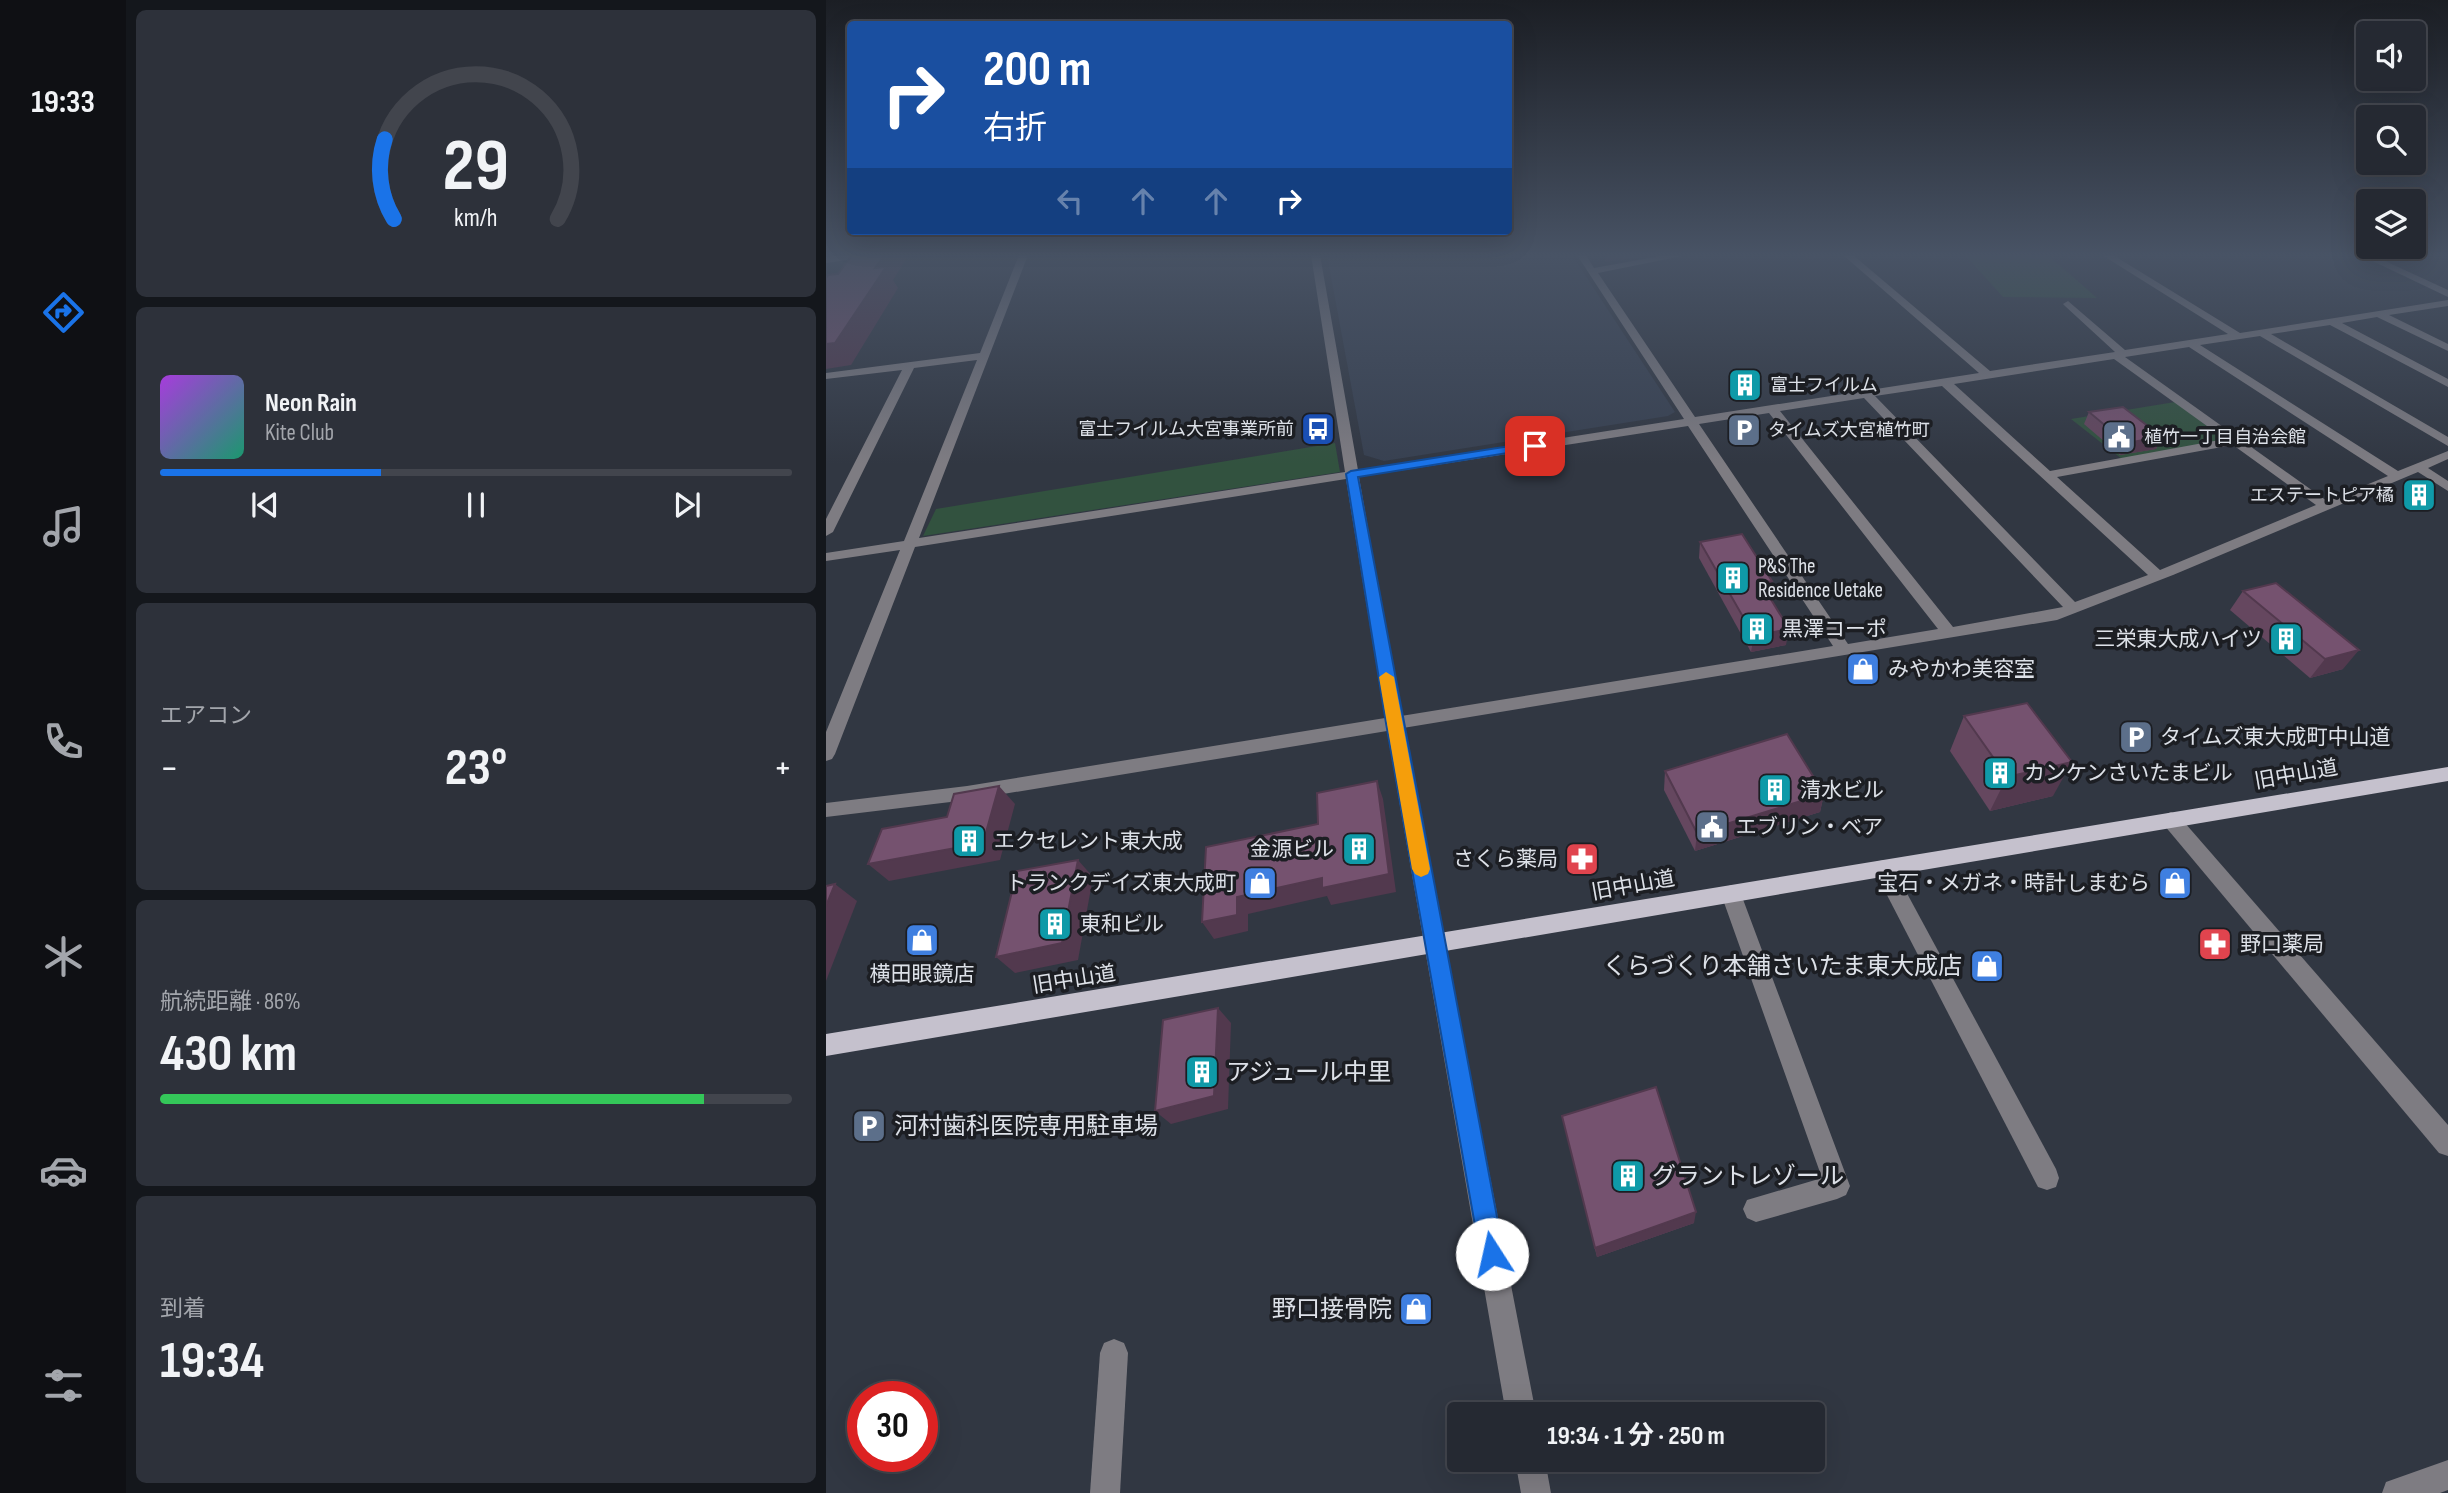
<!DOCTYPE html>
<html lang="ja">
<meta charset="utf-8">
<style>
:root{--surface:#252932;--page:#2d313a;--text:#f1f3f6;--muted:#a3a6ac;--line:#42454d;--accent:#1a73e8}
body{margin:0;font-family:"Sofia Sans Condensed","Noto Sans JP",sans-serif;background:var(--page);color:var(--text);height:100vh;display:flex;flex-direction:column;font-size:26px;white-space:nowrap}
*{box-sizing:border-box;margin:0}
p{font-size:23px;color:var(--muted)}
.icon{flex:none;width:38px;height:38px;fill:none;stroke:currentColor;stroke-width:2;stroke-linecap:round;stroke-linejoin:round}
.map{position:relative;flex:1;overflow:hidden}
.sheet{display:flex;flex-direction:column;gap:10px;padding:10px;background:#14171c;width:700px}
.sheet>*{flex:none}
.banner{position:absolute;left:21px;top:21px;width:665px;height:214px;border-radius:7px;box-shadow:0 7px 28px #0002,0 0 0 2px var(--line);background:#1a4fa0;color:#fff;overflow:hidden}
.fabs{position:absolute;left:1530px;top:21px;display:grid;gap:14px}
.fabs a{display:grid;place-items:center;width:70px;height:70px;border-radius:7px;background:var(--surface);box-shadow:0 7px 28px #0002,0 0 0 2px var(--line);font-size:35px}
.speed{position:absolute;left:21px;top:1381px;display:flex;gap:14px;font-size:35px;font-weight:700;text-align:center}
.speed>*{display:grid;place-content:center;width:91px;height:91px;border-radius:50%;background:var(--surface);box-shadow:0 7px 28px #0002,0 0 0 2px var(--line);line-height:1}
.speed .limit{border:10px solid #d22;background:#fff;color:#111}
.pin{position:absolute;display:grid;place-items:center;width:60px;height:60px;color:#fff;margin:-30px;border-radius:14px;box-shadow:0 4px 10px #0006}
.me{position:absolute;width:77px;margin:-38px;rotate:350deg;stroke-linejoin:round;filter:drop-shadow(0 0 5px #0008)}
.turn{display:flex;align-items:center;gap:24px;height:147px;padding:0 21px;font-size:32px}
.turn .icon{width:91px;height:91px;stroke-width:2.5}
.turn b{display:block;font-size:49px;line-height:60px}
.lanes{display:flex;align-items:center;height:66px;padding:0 21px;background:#0003;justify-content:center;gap:35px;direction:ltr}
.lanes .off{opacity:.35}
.big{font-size:52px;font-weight:700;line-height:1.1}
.sheet .tile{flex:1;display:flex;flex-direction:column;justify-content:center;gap:10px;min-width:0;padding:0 24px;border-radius:10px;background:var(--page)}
.sheet .dial{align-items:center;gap:0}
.dial svg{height:182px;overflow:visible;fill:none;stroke:var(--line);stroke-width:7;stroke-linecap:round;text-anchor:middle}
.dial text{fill:var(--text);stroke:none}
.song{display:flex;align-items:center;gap:21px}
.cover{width:84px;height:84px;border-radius:10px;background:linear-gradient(135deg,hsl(280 70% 55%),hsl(160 70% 35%))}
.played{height:7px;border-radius:4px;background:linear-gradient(90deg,var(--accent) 35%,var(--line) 35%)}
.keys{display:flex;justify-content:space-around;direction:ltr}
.heat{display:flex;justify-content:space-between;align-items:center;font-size:38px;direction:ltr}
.charge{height:10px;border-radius:5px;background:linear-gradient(90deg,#34c759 86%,var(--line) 0)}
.trip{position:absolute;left:621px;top:1402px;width:378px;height:70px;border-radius:7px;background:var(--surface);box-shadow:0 7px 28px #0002,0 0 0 2px var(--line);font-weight:700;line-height:70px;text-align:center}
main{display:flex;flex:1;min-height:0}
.dock{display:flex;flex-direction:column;width:126px;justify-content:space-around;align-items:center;background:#0f1014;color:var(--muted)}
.dock .icon{width:49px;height:49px}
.dock .on{color:var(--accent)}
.dock b{font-size:32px;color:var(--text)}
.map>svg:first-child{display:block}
</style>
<main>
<nav class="dock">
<b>19:33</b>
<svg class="icon on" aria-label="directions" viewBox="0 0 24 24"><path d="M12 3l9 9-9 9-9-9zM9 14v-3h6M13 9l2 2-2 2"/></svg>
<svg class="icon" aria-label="music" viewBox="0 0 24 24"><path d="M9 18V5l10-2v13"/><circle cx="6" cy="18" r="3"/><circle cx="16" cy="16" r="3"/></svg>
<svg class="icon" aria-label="phone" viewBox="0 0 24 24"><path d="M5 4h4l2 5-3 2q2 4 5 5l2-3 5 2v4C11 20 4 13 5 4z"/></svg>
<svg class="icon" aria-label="climate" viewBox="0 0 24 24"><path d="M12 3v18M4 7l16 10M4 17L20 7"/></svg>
<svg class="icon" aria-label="car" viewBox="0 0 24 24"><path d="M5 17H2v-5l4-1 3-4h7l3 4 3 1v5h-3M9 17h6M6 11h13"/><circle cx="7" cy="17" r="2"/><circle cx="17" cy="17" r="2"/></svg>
<svg class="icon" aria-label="filters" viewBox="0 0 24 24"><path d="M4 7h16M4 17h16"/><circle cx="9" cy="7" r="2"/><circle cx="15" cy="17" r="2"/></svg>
</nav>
<section class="sheet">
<div class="tile dial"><svg viewBox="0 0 100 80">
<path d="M14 69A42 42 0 1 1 86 69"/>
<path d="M14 69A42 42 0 0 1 10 34" stroke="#1a73e8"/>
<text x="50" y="56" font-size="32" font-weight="700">29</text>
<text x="50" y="72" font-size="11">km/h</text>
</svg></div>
<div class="tile">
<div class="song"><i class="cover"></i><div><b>Neon Rain</b><p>Kite Club</p></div></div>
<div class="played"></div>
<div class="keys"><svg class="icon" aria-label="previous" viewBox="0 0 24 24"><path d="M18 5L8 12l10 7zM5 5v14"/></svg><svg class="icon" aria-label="pause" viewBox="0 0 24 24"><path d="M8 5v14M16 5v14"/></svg><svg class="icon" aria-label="next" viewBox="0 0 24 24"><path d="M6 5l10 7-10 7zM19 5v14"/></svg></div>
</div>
<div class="tile"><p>エアコン</p>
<div class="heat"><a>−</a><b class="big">23°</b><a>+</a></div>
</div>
<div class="tile"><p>航続距離 · 86%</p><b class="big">430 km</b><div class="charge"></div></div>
<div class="tile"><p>到着</p><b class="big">19:34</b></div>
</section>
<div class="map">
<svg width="1622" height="1493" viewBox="0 0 1622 1493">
<rect width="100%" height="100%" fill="#313742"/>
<path fill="#384151" d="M 501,255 L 746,255 L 849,412 L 842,416 L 558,461 L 538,455 Z"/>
<g fill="#32523f">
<path d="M 1139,255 L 1222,255 L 1271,298 L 1177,297 Z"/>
<path d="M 1349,402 L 1400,440 L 1296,459 L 1245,419 Z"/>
<path d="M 509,443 L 514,472 L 97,536 L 110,509 Z"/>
</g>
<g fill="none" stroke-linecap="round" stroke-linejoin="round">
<g fill="#7e7c82" fill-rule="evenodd">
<path d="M 20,255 L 55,255 L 0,263 L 0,257 Z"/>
<path d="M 193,255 L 202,255 L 93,538 L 519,472 L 485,255 L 494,255 L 532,470 L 858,419 L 751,255 L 760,255 L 768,268 L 840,255 L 861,255 L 772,273 L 869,417 L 1153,373 L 1017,255 L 1027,255 L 1164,371 L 1289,352 L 1239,306 L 1237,304 L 1242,301 L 1299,350 L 1402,334 L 1276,255 L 1287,255 L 1414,333 L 1622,300 L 1622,306 L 1563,315 L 1622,344 L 1622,351 L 1551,317 L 1516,323 L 1622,379 L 1622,387 L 1504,325 L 1445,334 L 1622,437 L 1622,446 L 1434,336 L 1374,345 L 1572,471 L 1622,451 L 1622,459 L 1602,468 L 1622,481 L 1622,491 L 1592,472 L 1347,575 L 1231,620 L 577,728 L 710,1414 L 680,1414 L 561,731 L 141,800 L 0,817 L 0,803 L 141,786 L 559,718 L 520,479 L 89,547 L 9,754 L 6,759 L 0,761 L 0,732 L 74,550 L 0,561 L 0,553 L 78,541 L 151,360 L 88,368 L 7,532 L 0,536 L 0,519 L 76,370 L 0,379 L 0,373 L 154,353 ZM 1363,347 L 1562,476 L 1501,501 L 1299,357 ZM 1288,359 L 1399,439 L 1224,471 L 1128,384 ZM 1116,386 L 1322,575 L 1249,602 L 1049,396 ZM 1038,398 L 1237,607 L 1127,627 L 954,411 ZM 943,413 L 1112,629 L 1022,644 L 873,424 ZM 862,426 L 1007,646 L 575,716 L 533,477 ZM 1407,445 L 1490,505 L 1334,570 L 1231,477 Z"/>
<path d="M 1534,255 L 1546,255 L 1622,290 L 1622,297 Z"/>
<path d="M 1345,812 L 1352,815 L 1622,1125 L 1622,1156 L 1613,1153 L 1338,825 L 1336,820 L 1338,815 Z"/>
<path d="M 1057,860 L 1064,862 L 1230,1169 L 1233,1178 L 1230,1187 L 1221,1190 L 1212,1187 L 1047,868 L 1050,862 Z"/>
<path d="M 905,885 L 912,888 L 915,894 L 1024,1186 L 1020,1195 L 1011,1199 L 930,1222 L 921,1218 L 917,1209 L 921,1200 L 996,1178 L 895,894 L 898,888 Z"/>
<path d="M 288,1339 L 298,1343 L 302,1353 L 294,1493 L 264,1493 L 274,1353 L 278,1343 Z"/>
<path d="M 689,1460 L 719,1460 L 725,1493 L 695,1493 Z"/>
<path d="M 1622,1460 L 1622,1490 L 1614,1493 L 1556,1493 L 1560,1482 Z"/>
</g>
<path fill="#c5c1cd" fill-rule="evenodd" d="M 1622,767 L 1622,781 L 0,1056 L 0,1034 Z"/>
</g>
<g fill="#65475f">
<path d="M 1263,412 L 1336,437 L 1330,449 L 1294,455 L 1258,424 Z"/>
<path d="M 874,542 L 943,597 L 960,645 L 925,652 L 873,558 Z"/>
<path d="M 1417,591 L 1517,669 L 1484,678 L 1404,610 Z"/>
<path d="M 1138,716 L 1227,796 L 1164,811 L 1124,751 Z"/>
<path d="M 839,771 L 998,794 L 994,812 L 869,851 L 838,790 Z"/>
<path d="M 736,1116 L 868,1223 L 771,1257 Z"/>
</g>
<g fill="#52394e">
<path d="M 58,255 L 82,256 L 67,280 L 72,288 L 25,365 L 0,369 L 0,344 Z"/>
<path d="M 779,255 L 814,255 L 814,257 L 779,262 Z"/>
<path d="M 984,255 L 1014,255 L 983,259 Z"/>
<path d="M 1336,437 L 1330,449 L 1294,455 L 1300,443 Z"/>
<path d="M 946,581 L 943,598 L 935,583 Z"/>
<path d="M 963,629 L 960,645 L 925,652 L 928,636 Z"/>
<path d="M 1533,650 L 1517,669 L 1484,678 L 1499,659 Z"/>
<path d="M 1246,762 L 1227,796 L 1164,811 L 1181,777 Z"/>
<path d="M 551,781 L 557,799 L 570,892 L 505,905 L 501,896 L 422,914 L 422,931 L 388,939 L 376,922 Z"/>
<path d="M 173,786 L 189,804 L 174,860 L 63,881 L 42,864 Z"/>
<path d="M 998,794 L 994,812 L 869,851 L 871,833 Z"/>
<path d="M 252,860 L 267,877 L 252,960 L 189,973 L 170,957 Z"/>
<path d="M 9,884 L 31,901 L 0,981 L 0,906 Z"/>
<path d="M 392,1008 L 405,1023 L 402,1109 L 345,1124 L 329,1111 Z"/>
<path d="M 870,1212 L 868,1223 L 771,1257 L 769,1248 Z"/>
</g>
<g fill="#75526f" stroke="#52394e" stroke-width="2">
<path d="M 26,255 L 58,255 L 49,268 L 60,267 L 9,343 L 0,344 L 0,278 L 2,275 L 12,274 Z"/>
<path d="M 1297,407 L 1336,437 L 1300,443 L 1263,412 Z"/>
<path d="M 916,534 L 946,581 L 935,583 L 963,629 L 928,636 L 874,542 Z"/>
<path d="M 1450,583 L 1533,650 L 1499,659 L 1417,591 Z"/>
<path d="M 1201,703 L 1246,762 L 1181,777 L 1138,716 Z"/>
<path d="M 961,734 L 998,794 L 871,833 L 839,771 Z"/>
<path d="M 551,781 L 563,874 L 496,888 L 496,878 L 411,897 L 411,915 L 376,922 L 380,847 L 492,824 L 491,793 Z"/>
<path d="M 173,786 L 157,843 L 42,864 L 56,829 L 121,817 L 128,794 Z"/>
<path d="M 252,860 L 236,943 L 170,957 L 191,871 Z"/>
<path d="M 9,884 L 0,906 L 0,886 Z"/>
<path d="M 392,1008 L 388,1096 L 329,1111 L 337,1020 Z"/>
<path d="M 830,1087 L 870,1212 L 769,1248 L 736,1116 Z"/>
</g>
<linearGradient id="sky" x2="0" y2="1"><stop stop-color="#1b1e24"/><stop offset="0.55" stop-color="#485365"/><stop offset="1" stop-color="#485365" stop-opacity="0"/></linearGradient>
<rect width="1622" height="464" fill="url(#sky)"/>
<path fill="#1a73e8" stroke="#114b97" stroke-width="2" d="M 709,442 L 713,443 L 713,448 L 532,477 L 678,1254 L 675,1262 L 666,1265 L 658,1262 L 654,1254 L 560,723 L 520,474 L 525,471 Z"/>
<path fill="#f59e0b" d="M 560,672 L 568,677 L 604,869 L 602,874 L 595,877 L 589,874 L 586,869 L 553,677 Z"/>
<defs>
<g id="building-square" transform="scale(1.75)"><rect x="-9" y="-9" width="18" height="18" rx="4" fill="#0f9aa8" stroke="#1c1e23"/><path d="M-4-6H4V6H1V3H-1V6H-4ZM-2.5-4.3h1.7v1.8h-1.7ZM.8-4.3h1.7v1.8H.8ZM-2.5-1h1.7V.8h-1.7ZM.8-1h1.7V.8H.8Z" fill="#fff"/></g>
<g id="bus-square" transform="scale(1.75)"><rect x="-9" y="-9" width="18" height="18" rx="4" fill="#1a4fb4" stroke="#1c1e23"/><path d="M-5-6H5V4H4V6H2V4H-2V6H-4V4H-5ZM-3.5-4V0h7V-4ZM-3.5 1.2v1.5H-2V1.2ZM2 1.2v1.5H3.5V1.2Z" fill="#fff"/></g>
<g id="parking-square" transform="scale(1.75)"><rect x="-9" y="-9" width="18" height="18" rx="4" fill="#5c6f8a" stroke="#1c1e23"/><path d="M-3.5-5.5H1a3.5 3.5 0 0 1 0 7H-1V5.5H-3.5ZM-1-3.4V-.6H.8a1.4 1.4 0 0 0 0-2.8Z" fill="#fff"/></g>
<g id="civic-square" transform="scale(1.75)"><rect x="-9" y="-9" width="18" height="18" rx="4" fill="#5c6f8a" stroke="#1c1e23"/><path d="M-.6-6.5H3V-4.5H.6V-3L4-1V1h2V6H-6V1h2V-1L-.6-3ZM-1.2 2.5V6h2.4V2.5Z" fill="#fff"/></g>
<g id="shop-square" transform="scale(1.75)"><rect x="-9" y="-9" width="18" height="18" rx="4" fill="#3f7fe0" stroke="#1c1e23"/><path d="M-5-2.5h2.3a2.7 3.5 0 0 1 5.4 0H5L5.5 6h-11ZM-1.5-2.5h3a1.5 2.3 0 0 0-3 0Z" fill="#fff"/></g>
<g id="pharmacy-square" transform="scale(1.75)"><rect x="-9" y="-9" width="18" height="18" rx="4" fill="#e0444e" stroke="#1c1e23"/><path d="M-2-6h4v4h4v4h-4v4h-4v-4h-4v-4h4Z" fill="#fff"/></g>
</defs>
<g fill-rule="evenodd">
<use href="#building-square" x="919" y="385"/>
<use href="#bus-square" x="492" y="429"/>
<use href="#parking-square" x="918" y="430"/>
<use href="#civic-square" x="1293" y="437"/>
<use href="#building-square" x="1593" y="495"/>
<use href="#building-square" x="907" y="578"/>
<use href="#building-square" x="931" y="629"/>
<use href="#building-square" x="1460" y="639"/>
<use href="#shop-square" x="1037" y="669"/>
<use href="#parking-square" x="1310" y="737"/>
<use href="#building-square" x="1174" y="773"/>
<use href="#building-square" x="949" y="790"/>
<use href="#civic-square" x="886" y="827"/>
<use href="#building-square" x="143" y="841"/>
<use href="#building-square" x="533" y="849"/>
<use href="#pharmacy-square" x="756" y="859"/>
<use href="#shop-square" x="434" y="883"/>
<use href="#shop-square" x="1349" y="883"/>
<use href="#building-square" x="229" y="924"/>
<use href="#shop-square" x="96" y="940"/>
<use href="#pharmacy-square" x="1389" y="944"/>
<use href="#shop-square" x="1161" y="966"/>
<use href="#building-square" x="376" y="1072"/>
<use href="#parking-square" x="43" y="1126"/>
<use href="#building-square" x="802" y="1176"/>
<use href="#shop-square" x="590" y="1309"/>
</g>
<g text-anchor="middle" stroke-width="7" stroke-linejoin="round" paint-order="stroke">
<g font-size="18" fill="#dde1e8" stroke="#1c1e23" text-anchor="start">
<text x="944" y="391">富士フイルム</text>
<text x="468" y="435" text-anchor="end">富士フイルム大宮事業所前</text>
<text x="942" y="436">タイムズ大宮植竹町</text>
<text x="1318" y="443">植竹一丁目自治会館</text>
<text x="1568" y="501" text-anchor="end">エステートピア橘</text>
</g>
<g font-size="21" fill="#dde1e8" stroke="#1c1e23" text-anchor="start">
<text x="932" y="573">P&amp;S The<tspan x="932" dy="24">Residence Uetake</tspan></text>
<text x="956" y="636">黒澤コーポ</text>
<text x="1436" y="646" text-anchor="end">三栄東大成ハイツ</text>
<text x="1062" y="676">みやかわ美容室</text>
<text x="1334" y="744">タイムズ東大成町中山道</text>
<text x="1198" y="780">カンケンさいたまビル</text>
<text x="974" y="797">清水ビル</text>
<text x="910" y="834">エブリン・ベア</text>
<text x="168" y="848">エクセレント東大成</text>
<text x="508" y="856" text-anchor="end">金源ビル</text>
<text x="732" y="866" text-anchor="end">さくら薬局</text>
<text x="410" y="890" text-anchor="end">トランクデイズ東大成町</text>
<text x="1324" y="890" text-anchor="end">宝石・メガネ・時計しまむら</text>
<text x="254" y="931">東和ビル</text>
<text x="1414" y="951">野口薬局</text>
<text x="96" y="981" text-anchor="middle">横田眼鏡店</text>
</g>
<g font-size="21" fill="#dde1e8" stroke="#1c1e23">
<text transform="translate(1470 774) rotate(-10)" y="7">旧中山道</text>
<text transform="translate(807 885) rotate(-10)" y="7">旧中山道</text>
<text transform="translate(248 979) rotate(-9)" y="7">旧中山道</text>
</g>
<g font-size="24" fill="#dde1e8" stroke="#1c1e23" text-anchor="start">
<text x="1136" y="974" text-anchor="end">くらづくり本舗さいたま東大成店</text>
<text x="400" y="1080">アジュール中里</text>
<text x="68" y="1134">河村歯科医院専用駐車場</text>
<text x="826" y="1184">グラントレゾール</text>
<text x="566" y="1317" text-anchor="end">野口接骨院</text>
</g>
</g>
</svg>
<div class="fabs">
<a><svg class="icon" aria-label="sound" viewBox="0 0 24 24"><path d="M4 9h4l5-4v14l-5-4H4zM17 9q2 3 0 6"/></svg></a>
<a><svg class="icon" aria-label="search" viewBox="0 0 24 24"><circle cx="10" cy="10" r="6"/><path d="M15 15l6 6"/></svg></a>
<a><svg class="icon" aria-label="layers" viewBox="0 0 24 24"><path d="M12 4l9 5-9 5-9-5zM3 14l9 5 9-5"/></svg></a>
</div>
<div class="speed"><div class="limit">30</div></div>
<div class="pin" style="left:709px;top:446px;background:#d93025"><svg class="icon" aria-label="arrive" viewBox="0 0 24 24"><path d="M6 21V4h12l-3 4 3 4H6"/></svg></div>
<svg class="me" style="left:666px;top:1254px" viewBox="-20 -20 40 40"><circle r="19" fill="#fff"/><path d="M0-13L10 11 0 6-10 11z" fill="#1a73e8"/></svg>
<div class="trip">19:34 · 1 分 · 250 m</div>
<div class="banner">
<div class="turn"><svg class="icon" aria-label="right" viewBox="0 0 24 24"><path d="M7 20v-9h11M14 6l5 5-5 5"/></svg><div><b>200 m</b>右折</div></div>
<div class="lanes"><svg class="icon off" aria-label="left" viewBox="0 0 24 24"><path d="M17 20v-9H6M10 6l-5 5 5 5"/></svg><svg class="icon off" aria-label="ahead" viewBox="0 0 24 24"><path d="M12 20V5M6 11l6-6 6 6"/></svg><svg class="icon off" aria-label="ahead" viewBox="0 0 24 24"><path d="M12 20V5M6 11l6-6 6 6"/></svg><svg class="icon" aria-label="right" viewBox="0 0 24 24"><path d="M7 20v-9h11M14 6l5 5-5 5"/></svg></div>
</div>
</div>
</main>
